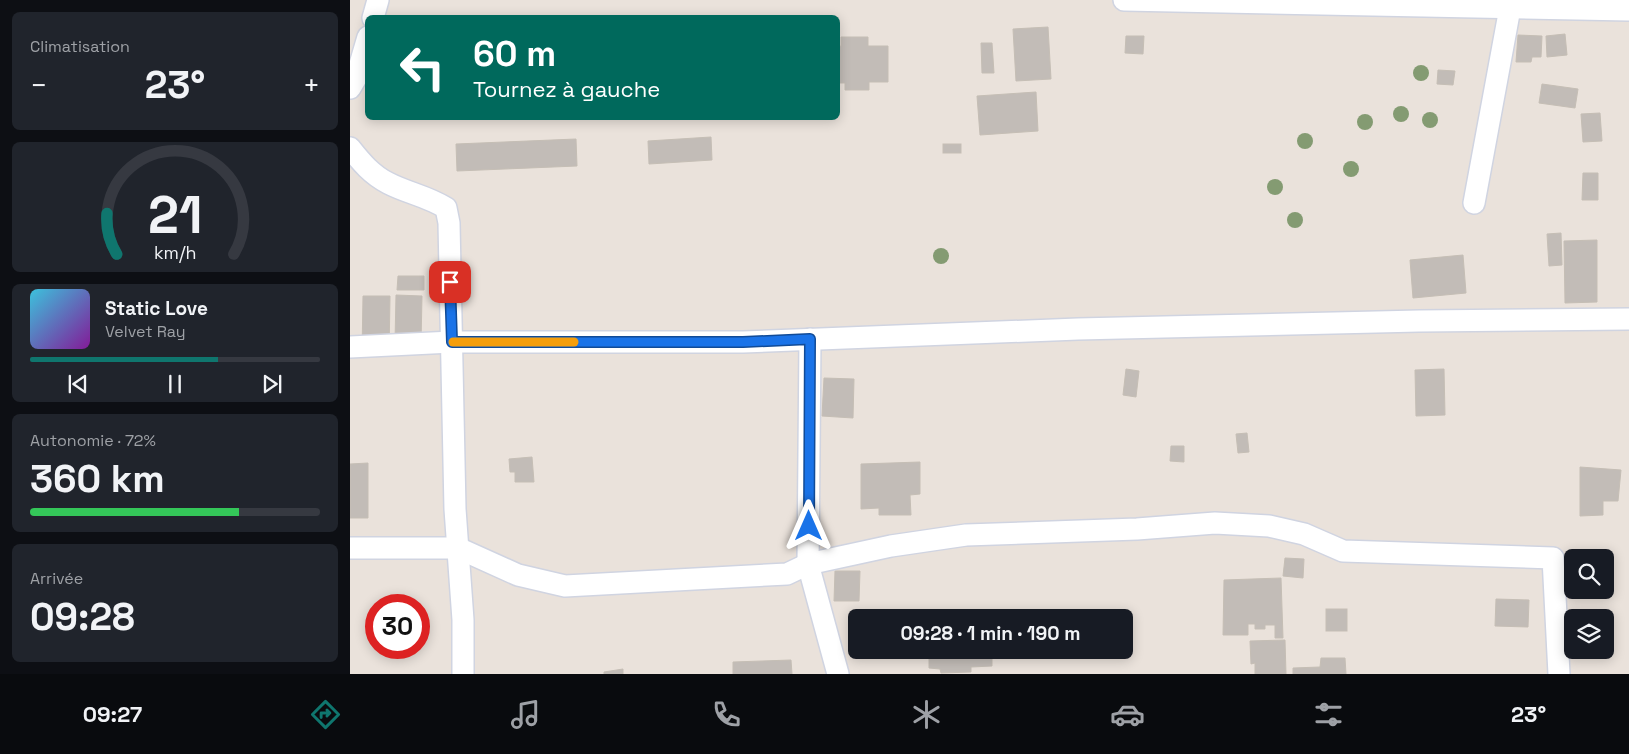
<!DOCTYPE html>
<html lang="fr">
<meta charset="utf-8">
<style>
:root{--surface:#171b24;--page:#20242c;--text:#f1f3f6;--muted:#9ea1a6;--line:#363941;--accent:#0f766e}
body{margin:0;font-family:"Space Grotesk",sans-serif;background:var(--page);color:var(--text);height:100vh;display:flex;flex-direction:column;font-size:19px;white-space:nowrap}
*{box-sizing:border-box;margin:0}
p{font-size:16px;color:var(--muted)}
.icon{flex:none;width:28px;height:28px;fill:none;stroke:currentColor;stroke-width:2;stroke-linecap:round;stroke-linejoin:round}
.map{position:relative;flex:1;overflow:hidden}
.sheet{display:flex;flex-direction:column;gap:12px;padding:12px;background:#0d0f14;width:350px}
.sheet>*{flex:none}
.guide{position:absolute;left:15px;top:15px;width:475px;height:105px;border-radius:8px;box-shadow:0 2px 12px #0003;background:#00695c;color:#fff;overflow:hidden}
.fabs{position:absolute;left:1214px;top:549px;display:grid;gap:10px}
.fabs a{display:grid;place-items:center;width:50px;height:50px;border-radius:8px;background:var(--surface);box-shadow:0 2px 12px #0003;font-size:25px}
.speed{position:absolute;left:15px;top:594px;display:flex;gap:10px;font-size:25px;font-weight:700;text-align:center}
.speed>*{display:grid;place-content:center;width:65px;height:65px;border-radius:50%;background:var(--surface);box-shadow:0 2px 12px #0003;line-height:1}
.speed .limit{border:8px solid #d22;background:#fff;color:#111}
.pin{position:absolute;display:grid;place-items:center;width:42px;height:42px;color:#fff;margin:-21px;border-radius:10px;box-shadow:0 2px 8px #0006}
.me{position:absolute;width:55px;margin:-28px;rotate:0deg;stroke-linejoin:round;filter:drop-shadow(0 0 4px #0008)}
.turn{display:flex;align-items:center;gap:18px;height:105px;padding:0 25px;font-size:22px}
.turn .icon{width:65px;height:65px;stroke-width:2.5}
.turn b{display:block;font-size:35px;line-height:42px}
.big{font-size:38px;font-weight:700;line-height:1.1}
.sheet .card{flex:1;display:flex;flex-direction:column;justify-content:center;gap:8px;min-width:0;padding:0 18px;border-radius:8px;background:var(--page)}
.sheet .dial{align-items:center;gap:0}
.dial svg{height:130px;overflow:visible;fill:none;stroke:var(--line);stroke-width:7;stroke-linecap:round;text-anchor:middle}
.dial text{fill:var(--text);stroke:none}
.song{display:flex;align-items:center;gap:15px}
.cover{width:60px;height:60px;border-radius:8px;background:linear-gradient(135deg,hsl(190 70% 55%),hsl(290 70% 35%))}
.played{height:5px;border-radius:2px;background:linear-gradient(90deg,var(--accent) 65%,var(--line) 65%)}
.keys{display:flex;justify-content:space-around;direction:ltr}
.heat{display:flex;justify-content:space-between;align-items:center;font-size:28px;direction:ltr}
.charge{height:8px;border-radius:4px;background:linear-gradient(90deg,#34c759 72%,var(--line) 0)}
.trip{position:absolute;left:498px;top:609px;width:285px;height:50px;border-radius:8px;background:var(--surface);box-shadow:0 2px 12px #0003;font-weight:700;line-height:50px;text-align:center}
.menu{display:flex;height:80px;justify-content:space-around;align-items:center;background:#090b0e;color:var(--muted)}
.menu .icon{width:35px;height:35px}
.menu .on{color:var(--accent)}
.menu b{font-size:22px;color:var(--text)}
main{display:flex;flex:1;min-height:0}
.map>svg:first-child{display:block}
</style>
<main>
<section class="sheet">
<div class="card"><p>Climatisation</p>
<div class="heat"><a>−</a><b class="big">23°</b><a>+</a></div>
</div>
<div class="card dial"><svg viewBox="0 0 100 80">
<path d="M14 69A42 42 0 1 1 86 69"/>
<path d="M14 69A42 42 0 0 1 8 44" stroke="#0f766e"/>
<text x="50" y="56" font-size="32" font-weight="700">21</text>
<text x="50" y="72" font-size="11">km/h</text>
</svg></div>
<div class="card">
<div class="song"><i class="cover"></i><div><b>Static Love</b><p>Velvet Ray</p></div></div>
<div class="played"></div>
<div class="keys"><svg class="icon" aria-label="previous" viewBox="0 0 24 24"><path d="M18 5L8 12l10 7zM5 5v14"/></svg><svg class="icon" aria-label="pause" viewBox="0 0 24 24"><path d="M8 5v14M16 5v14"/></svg><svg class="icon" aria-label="next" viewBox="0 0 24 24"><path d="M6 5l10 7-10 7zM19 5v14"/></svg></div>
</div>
<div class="card"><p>Autonomie · 72%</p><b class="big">360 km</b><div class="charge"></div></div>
<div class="card"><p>Arrivée</p><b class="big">09:28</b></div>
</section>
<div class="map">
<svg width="1279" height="674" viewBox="0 0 1279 674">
<rect width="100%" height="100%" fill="#eae2db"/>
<g fill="#c2bcb7" stroke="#c5beb5">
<path d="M 698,27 L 701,79 L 666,81 L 663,29 Z"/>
<path d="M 1215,34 L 1217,55 L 1197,57 L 1196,36 Z"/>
<path d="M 1168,35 L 1192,36 L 1191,57 L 1182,57 L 1181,62 L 1166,62 Z"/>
<path d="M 776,36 L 794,36 L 793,54 L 775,53 Z"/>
<path d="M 491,37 L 518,37 L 518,46 L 538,46 L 538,82 L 519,82 L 519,90 L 495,90 L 495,83 L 488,83 L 488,47 L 491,46 Z"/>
<path d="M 631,43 L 642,43 L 644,73 L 632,73 Z"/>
<path d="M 1088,70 L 1105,71 L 1103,85 L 1087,84 Z"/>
<path d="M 1192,84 L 1228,89 L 1225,108 L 1189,103 Z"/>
<path d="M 686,92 L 688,131 L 630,135 L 627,96 Z"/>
<path d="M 1250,113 L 1252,141 L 1233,142 L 1231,114 Z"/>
<path d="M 361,137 L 362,160 L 299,164 L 298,141 Z"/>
<path d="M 226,139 L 227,166 L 107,171 L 106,144 Z"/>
<rect x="593" y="144" width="18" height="9"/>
<path d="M 1233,173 L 1248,173 L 1248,200 L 1232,200 Z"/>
<path d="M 1211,233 L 1212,265 L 1199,266 L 1197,234 Z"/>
<path d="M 1247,240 L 1247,302 L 1215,303 L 1214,241 Z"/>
<path d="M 1113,255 L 1116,293 L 1063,298 L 1060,260 Z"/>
<path d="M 48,276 L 74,276 L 74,290 L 47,290 Z"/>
<path d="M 46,295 L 72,296 L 71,343 L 45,342 Z"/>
<path d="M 13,296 L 40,296 L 39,354 L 12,354 Z"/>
<path d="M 776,369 L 789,371 L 786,397 L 773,395 Z"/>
<path d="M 1094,369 L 1095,415 L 1066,416 L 1065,370 Z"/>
<path d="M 474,378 L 504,379 L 503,418 L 472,416 Z"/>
<path d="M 897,433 L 899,452 L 888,453 L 886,434 Z"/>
<path d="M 821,446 L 834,446 L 834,462 L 820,461 Z"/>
<path d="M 182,457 L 184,482 L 165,482 L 165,472 L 160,472 L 159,459 Z"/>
<path d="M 570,462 L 570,494 L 560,495 L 561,515 L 529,515 L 529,508 L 511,509 L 511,464 Z"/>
<path d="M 18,463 L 18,518 L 0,518 L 0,464 Z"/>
<path d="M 1230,467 L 1271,470 L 1268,501 L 1253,501 L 1253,515 L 1230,516 Z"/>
<path d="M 935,558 L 954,559 L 953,578 L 933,576 Z"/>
<path d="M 485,571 L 510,571 L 509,601 L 484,601 Z"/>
<path d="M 931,578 L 933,638 L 925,638 L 925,625 L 915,625 L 915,629 L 905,629 L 905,624 L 898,624 L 898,635 L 873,635 L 874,580 Z"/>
<path d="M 1146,599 L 1179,600 L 1178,627 L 1145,626 Z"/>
<rect x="976" y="609" width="21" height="22"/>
<path d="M 935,640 L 936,674 L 905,674 L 905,663 L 901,664 L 900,641 Z"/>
<path d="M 642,650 L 642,666 L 621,667 L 621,672 L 591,673 L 590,669 L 579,668 L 579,651 Z"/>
<path d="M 971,658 L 995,658 L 996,674 L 943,674 L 943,668 L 970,667 Z"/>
<path d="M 441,660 L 442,674 L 383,674 L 383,662 Z"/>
<path d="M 273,669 L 273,674 L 254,674 L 254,672 Z"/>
</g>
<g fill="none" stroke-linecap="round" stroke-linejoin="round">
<g stroke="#d0d4e1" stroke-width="24">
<g id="street">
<path d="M 774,0 L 1279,10"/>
<path d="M 23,18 L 28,0"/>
<path d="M 0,88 L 6,78 L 18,37"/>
<path d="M 0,148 C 11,162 22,175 38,183 C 57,193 77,196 96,208 L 99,223 L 105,509 L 113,620 L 113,674"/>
<path d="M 1124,203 L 1160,8"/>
<path d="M 460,339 L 458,564 L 488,674"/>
<path d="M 0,347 L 102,342 L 393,342 L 728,329 L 1069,321 L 1279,319"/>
<path d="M 0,548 L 108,548 L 168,575 L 215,586 L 437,574 L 458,564 L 541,546 L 616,535 L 787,529 L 865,523 L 919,526 L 954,534 L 993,551 L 1203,558 L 1209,674"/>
</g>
</g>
<use href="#street" stroke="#fff" stroke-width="21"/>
</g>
<g fill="#849b72">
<circle cx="1071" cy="73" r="8"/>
<circle cx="1051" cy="114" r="8"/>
<circle cx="1080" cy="120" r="8"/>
<circle cx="1015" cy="122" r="8"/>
<circle cx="955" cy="141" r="8"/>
<circle cx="1001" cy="169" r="8"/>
<circle cx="925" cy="187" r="8"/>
<circle cx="945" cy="220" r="8"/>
<circle cx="591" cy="256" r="8"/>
</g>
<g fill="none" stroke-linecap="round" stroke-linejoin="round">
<g stroke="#114b97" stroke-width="12">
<path id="route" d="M 100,282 L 102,342 L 393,342 L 460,339 L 459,526"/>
</g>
<use href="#route" stroke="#1a73e8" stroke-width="9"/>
<path stroke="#f59e0b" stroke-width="9" d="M 103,342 L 224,342"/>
</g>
</svg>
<div class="fabs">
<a><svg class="icon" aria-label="search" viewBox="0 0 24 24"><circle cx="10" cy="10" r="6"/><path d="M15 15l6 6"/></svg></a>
<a><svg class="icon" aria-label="layers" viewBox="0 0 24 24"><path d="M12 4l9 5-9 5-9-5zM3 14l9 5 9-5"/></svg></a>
</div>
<div class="speed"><div class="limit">30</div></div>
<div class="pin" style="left:100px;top:282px;background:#d93025"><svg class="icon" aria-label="arrive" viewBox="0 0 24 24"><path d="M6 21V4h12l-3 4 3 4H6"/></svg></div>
<svg class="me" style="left:459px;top:526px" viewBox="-20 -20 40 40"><path d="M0-17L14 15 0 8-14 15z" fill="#1a73e8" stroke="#fff" stroke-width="4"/></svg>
<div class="trip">09:28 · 1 min · 190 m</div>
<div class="guide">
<div class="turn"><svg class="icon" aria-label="left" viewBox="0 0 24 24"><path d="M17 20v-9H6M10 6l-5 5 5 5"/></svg><div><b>60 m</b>Tournez à gauche</div></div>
</div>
</div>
</main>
<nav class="menu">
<b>09:27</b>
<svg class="icon on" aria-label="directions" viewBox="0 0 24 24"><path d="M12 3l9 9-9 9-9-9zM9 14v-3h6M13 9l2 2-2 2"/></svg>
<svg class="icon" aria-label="music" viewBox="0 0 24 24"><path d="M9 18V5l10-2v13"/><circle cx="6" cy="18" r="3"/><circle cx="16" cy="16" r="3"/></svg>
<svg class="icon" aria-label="phone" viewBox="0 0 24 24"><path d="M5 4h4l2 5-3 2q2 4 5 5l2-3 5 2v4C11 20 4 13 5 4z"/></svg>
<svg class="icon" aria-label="climate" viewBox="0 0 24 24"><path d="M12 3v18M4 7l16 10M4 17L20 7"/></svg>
<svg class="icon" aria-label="car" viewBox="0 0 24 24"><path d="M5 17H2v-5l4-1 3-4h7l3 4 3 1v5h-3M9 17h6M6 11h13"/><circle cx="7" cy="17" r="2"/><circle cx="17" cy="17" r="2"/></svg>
<svg class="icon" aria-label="filters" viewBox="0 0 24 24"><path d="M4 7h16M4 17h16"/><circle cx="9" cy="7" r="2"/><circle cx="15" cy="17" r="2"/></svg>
<b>23°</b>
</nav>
